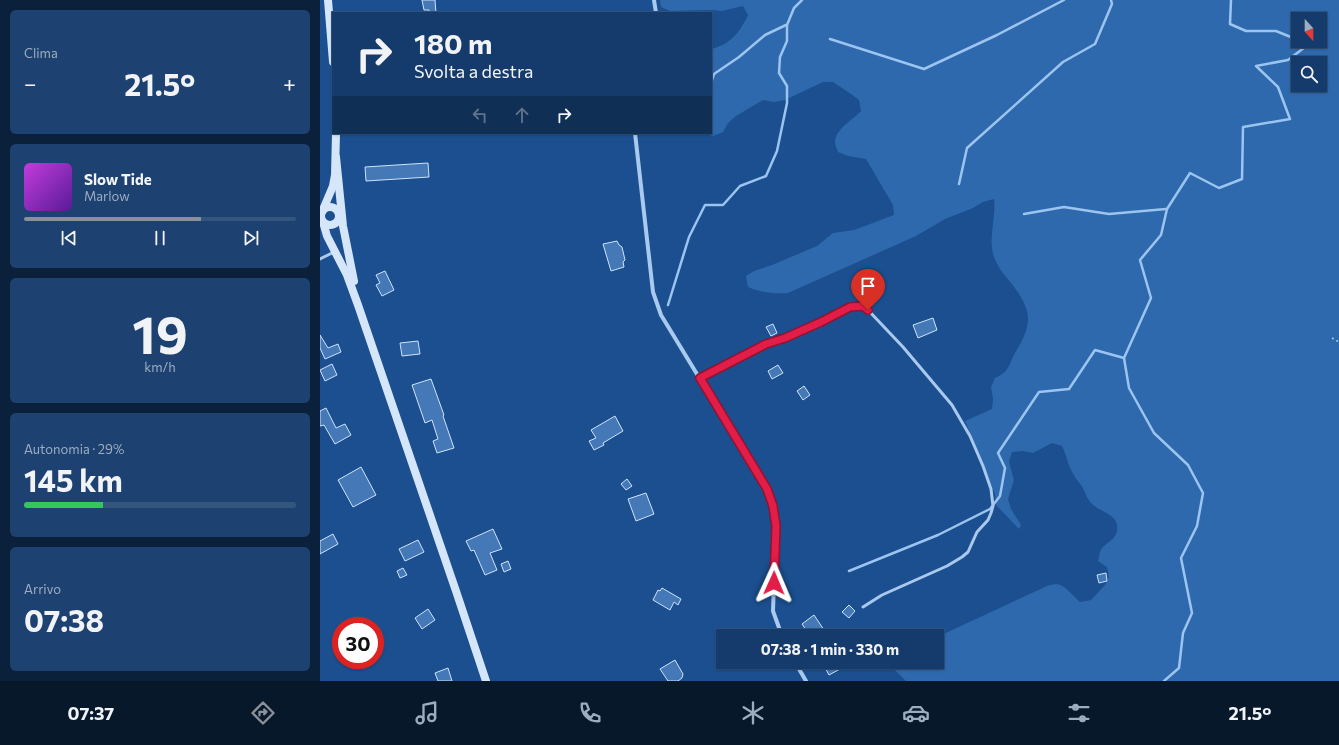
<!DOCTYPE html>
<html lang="it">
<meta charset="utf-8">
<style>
:root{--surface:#143b6b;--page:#1d4271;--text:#f1f3f6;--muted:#9dadc1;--line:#33557e;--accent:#8c9099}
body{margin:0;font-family:Commissioner,sans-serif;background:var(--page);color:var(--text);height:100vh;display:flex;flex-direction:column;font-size:15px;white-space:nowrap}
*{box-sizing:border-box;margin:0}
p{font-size:13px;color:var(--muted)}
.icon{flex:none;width:22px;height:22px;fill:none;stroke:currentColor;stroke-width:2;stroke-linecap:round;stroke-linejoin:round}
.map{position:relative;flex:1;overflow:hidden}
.details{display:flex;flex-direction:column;gap:10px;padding:10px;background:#0b203b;width:320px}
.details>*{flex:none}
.banner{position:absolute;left:12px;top:12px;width:380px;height:122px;border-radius:0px;box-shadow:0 1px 3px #0004,0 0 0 1px var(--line);background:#143b6b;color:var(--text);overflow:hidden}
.needle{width:26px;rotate:159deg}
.buttons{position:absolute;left:971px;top:12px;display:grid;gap:8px}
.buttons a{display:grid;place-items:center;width:36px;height:36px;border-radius:0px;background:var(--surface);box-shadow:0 1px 3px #0004,0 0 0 1px var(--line);font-size:20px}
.speed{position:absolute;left:12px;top:617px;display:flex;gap:8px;font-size:20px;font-weight:700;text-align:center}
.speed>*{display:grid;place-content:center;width:52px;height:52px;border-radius:50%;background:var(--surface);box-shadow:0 1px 3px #0004,0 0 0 1px var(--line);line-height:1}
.speed .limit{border:6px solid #d22;background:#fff;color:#111}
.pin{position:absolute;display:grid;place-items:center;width:34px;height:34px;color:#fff;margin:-41px -17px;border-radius:50% 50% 50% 0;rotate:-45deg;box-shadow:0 0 4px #0007}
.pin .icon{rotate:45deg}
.me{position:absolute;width:44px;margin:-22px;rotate:1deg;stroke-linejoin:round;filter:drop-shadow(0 0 3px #0008)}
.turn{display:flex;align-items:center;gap:14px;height:84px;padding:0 16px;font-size:18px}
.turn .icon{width:52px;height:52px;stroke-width:2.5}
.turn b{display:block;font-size:28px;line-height:34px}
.lanes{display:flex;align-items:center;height:38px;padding:0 16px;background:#0003;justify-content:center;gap:20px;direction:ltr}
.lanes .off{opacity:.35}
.big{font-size:30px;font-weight:700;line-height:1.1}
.details .widget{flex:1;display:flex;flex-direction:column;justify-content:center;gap:6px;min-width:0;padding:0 14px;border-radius:6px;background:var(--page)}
.details .dial{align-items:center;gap:0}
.dial b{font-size:52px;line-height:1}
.song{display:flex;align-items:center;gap:12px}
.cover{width:48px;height:48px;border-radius:6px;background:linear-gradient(135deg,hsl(290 70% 55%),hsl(270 70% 35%))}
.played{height:4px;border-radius:2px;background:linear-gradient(90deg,var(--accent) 65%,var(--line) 65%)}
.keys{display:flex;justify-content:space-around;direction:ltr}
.heat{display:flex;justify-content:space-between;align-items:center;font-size:22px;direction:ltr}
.charge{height:6px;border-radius:3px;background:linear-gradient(90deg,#34c759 29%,var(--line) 0)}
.trip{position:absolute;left:396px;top:629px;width:228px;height:40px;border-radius:0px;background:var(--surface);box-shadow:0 1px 3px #0004,0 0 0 1px var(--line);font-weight:700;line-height:40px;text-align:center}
.tab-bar{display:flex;height:64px;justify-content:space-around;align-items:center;background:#08182b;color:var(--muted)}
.tab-bar .icon{width:28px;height:28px}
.tab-bar .selected{color:var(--accent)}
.tab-bar b{font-size:18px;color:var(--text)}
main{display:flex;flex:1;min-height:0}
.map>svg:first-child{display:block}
</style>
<main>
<section class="details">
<div class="widget"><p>Clima</p>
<div class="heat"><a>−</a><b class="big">21.5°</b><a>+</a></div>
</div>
<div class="widget">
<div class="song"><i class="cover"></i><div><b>Slow Tide</b><p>Marlow</p></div></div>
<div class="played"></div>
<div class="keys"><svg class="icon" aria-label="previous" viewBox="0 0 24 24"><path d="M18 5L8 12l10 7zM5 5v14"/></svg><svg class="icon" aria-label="pause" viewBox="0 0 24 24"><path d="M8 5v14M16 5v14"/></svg><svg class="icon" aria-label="next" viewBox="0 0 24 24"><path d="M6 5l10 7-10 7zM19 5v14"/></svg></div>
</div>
<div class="widget dial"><b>19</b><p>km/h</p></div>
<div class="widget"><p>Autonomia · 29%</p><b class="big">145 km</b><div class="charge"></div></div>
<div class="widget"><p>Arrivo</p><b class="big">07:38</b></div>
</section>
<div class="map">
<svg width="1019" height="681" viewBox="0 0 1019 681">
<rect width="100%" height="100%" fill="#1b4f8f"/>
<path fill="#2e69ad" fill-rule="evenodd" d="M 340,0 L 1019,0 L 1019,681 L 586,681 L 574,669 L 574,662 L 617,662 L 617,637 L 727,586 C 730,585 734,584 737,584 C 745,585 754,597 760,602 L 771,600 L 785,585 L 789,577 L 787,567 L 778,561 C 779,558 779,555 780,552 C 783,543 795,542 797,531 C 800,514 781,513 772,504 C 768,500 765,493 763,488 C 760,483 756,480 754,475 C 748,467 747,456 742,446 L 732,443 L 713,453 L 703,451 L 692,452 L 689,462 L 694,480 L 688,499 L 691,509 L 701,525 L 699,529 L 676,505 L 675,494 L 645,421 L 672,409 L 673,399 L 671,387 L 675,378 C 690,371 688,366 695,353 C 701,343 708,331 708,319 C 708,304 696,289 687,278 C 680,270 673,259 672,248 C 670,232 676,216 674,199 L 663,202 L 653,208 L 625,219 L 596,236 L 468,293 C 454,294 442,293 428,287 L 426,276 L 434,271 L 452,265 L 497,246 L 513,233 L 534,230 L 574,215 L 573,205 L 546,159 L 528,156 L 518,152 C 517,149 515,145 515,142 C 515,129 534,119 541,111 L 539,100 L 531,94 L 513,82 L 503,82 L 465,100 L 454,102 L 443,100 L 416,116 L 408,123 L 403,132 L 393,136 L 384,133 L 391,133 L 391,49 C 410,45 420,32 428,15 L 423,6 L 402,11 L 392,10 L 350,11 L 341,7 ZM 978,19 L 1000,19 L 1000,41 L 978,41 ZM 978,63 L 1000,63 L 1000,85 L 978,85 Z"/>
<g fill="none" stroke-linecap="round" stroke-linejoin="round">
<g stroke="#9cc4f0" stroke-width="2.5">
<path d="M 911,0 L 910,24 L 926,31 L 956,31 L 978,40"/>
<path d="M 510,39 L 604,69 L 677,35 L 744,0"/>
<path d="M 391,83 L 394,74 L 419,57 L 445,35 L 466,25"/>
<path d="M 639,184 L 647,148 L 743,62 L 775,44 L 792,4 L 791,0"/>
<path d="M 704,214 L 744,207 L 789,214 L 846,209"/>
<path d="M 348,305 L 369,237 L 385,205 L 403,205 L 420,186 L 446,176 L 457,151 L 467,103 L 467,86 L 459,73 L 460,57 L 467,41 L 467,25 L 474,8 L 482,0"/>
<path d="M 529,571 L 618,535 L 670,509 L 680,496 L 685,468 L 678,453 L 719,392 L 749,389 L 775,350 L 804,358"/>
<path d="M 844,681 L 859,668 L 863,633 L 872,613 L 861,558 L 877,526 L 883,493 L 868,465 L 834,433 L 809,388 L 804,358 L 831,298 L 820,260 L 841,235 L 847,209 L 870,173 L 899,188 L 922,179 L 923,127 L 970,119 L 958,87 L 936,66 L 968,60 L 989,44 L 981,41"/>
</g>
</g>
<g fill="#4478b7" stroke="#cfe3fa">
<path d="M 102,0 L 115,0 L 116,13 L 109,13 L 109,10 L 104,10 Z"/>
<path d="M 108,163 L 109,177 L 46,181 L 45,167 Z"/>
<path d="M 297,241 L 299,245 L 302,247 L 305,260 L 303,262 L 304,267 L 291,271 L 283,244 Z"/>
<path d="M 65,271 L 74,290 L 62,296 L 56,285 L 60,283 L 56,275 Z"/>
<path d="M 613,318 L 617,330 L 598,338 L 593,325 Z"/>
<path d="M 453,324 L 457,333 L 451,336 L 446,327 Z"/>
<path d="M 0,335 L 8,348 L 18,344 L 21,352 L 5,359 L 0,348 Z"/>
<path d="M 98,341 L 100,354 L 82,356 L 80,343 Z"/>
<path d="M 12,364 L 17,375 L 5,381 L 0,370 Z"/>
<path d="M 458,365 L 463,373 L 452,379 L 448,371 Z"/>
<path d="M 111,379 L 124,415 L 123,416 L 134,448 L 117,453 L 113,441 L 118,439 L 112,420 L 105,423 L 92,385 Z"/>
<path d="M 484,386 L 490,395 L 483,400 L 477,391 Z"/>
<path d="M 6,408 L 16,428 L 25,424 L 31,435 L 15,444 L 4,425 L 0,426 L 0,411 Z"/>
<path d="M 295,416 L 303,431 L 283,443 L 284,445 L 274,450 L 269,441 L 276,438 L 271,430 Z"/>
<path d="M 41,467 L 56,495 L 33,507 L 18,480 Z"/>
<path d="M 307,479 L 312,486 L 306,490 L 301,484 Z"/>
<path d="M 326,493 L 334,514 L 316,521 L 308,499 Z"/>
<path d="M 173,529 L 182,549 L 170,553 L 177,570 L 165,575 L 154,550 L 151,551 L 146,541 Z"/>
<path d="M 13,534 L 18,544 L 0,554 L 0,541 Z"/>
<path d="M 98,540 L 104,552 L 85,561 L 79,549 Z"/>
<path d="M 188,561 L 191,569 L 184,572 L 181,564 Z"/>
<path d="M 83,568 L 87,575 L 80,578 L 77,571 Z"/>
<path d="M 786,573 L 787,581 L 779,583 L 777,575 Z"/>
<path d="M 342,588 L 361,599 L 358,605 L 354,602 L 350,610 L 333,600 L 338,590 L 340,591 Z"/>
<path d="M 529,605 L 535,611 L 529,618 L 522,612 Z"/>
<path d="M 108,609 L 115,620 L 102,629 L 95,618 Z"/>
<path d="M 494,615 L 508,636 L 490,636 L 482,624 Z"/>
<path d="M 355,660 L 363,674 L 362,678 L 358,681 L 348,681 L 340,669 Z"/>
<path d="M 502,662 L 516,662 L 520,669 L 509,675 Z"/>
<path d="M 128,668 L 132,681 L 118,681 L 115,673 Z"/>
</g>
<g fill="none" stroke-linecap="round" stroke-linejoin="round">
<path stroke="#a9c9ee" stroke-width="1.5" stroke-dasharray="2 3" stroke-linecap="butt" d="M 1012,338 L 1019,342"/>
<g stroke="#a9c9ee" stroke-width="3">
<path d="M 0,259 L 14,252"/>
<path d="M 380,378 L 446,344 L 465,338 L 501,322 L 530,307 L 543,306 L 548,310 L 583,347 L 632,405 L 650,436 L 663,466 L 671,489 L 673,506 L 671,513 L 668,520 L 657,532 L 648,552 L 642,557 L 627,566 L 562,595 L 543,607"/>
</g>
<g stroke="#a9c9ee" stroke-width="4">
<path d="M 334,0 L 336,13"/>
<path d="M 315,133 L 333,292 L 341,315 L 447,489 L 453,506 L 456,526 L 453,611 L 462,636"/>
<path d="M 475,662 L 486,681"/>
</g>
<g stroke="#d6e6fa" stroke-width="8">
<path d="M 8,0 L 13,62"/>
<path d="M 16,157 L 23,226 L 34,281"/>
<circle cx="10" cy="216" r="9"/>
<path d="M 2,212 L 13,186 L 15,175 L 16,133"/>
<path d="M 3,222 L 7,236 L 27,275 L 38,305 L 137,594 L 166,681"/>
</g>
</g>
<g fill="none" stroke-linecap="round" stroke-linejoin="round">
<g stroke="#92132f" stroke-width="10">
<path id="route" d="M 454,583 L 456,526 L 453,506 L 447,489 L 380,378 L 446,344 L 465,338 L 501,322 L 530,307 L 543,306 L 548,310"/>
</g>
<use href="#route" stroke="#e11d48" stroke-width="7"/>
</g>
</svg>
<div class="buttons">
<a><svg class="needle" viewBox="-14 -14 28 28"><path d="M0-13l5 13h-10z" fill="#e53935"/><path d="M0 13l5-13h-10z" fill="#9dadc1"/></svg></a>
<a><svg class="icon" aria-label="search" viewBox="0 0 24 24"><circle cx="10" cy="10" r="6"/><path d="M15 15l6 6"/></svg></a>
</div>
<div class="speed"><div class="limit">30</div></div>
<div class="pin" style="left:548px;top:310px;background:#d93025"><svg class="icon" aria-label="arrive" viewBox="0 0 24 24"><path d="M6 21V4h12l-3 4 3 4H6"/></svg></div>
<svg class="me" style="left:454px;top:583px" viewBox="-20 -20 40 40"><path d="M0-17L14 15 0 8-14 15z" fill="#e11d48" stroke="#fff" stroke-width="4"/></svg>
<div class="trip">07:38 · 1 min · 330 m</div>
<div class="banner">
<div class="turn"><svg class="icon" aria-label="right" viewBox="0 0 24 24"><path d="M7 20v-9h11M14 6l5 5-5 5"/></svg><div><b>180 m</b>Svolta a destra</div></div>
<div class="lanes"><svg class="icon off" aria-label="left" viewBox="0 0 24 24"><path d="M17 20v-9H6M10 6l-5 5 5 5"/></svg><svg class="icon off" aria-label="ahead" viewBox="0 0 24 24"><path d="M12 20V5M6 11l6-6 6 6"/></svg><svg class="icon" aria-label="right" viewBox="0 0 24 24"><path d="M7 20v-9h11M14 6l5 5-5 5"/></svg></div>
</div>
</div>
</main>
<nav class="tab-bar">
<b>07:37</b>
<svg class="icon selected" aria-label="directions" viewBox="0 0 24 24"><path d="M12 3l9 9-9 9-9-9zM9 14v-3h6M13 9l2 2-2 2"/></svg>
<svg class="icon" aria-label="music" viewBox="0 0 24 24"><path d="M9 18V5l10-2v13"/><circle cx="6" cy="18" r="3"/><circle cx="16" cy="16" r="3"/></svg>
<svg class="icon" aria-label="phone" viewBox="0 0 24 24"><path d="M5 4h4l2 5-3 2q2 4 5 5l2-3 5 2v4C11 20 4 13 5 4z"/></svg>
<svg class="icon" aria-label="climate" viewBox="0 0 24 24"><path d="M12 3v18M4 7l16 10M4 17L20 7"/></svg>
<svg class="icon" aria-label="car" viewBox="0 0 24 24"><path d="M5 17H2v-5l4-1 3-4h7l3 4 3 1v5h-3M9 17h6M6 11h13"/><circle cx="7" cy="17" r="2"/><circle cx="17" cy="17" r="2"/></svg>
<svg class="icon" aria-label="filters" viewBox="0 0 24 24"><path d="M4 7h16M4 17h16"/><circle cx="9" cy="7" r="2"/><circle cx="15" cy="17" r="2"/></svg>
<b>21.5°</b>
</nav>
